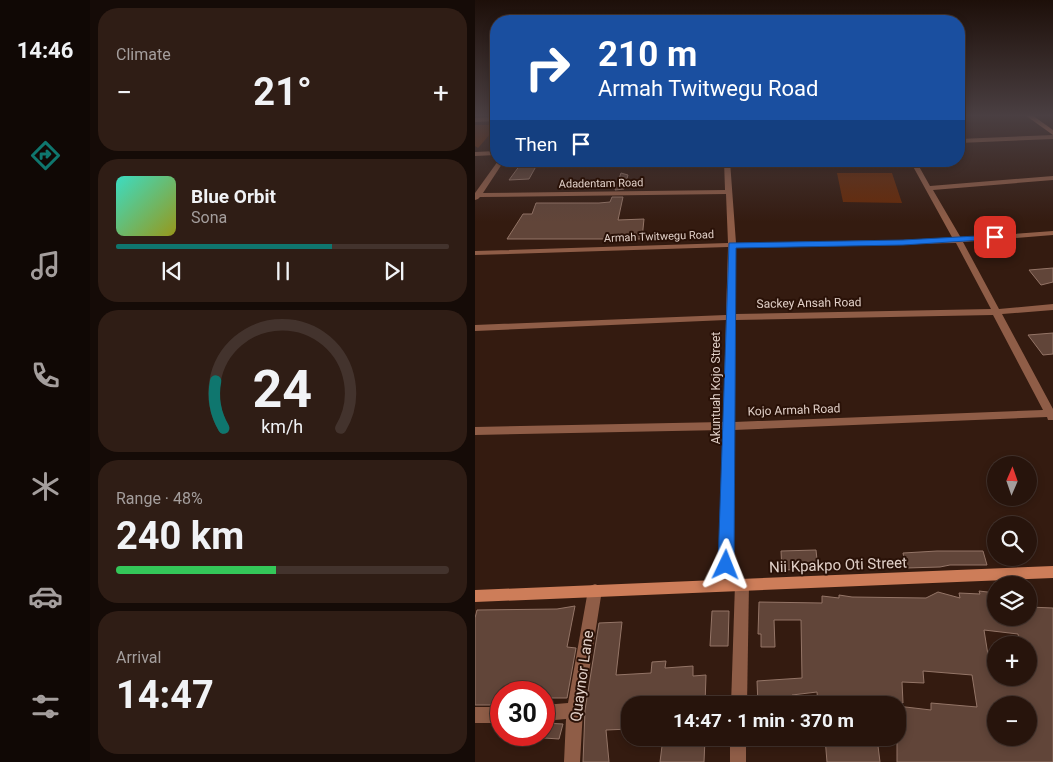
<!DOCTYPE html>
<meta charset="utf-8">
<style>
:root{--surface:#27140c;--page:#2f1d15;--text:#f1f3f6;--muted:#a49e9d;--line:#43332d;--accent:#0f766e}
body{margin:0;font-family:Roboto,sans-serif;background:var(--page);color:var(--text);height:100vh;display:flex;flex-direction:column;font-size:19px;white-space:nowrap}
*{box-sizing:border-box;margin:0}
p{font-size:16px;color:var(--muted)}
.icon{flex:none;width:28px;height:28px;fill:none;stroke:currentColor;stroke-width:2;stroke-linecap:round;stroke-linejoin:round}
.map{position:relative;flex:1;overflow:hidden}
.drawer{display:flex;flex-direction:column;gap:8px;padding:8px;background:#150b07;width:385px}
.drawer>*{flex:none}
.banner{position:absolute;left:15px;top:15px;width:475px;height:152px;border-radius:20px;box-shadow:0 2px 8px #0003,0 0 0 1px var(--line);background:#1a4fa0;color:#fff;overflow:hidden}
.needle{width:32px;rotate:2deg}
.tools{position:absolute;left:512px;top:456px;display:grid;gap:10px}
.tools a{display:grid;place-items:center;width:50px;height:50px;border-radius:50%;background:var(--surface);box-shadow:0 2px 8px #0003,0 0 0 1px var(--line);font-size:25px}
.speed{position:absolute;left:15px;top:681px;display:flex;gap:10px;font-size:25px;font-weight:700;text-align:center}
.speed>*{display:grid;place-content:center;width:65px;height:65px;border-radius:50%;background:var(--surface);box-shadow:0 2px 8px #0003,0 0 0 1px var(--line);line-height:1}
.speed .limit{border:8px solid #d22;background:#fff;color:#111}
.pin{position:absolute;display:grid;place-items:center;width:42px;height:42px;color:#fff;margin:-21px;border-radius:10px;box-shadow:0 2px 8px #0006}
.me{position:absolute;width:55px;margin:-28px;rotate:2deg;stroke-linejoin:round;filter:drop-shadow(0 0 4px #0008)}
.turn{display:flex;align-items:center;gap:18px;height:105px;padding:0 25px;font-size:22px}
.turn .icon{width:65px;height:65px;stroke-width:2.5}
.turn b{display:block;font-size:35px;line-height:42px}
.then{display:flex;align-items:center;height:48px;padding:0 25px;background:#0003;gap:10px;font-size:19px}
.big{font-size:38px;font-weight:700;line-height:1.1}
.drawer .card{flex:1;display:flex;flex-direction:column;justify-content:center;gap:8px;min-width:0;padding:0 18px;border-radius:20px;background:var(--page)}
.drawer .dial{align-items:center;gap:0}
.dial svg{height:130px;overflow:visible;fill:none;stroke:var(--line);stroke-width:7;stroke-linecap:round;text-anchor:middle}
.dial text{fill:var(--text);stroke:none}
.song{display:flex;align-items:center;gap:15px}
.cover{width:60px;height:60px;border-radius:8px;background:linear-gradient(135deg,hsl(170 70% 55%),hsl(60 70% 35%))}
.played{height:5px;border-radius:2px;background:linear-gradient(90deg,var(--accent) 65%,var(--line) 65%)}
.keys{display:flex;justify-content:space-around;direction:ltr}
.heat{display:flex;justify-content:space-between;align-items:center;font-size:28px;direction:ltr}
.charge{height:8px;border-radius:4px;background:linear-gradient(90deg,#34c759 48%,var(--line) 0)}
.trip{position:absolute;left:146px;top:696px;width:285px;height:50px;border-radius:20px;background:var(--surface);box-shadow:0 2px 8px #0003,0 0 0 1px var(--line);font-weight:700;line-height:50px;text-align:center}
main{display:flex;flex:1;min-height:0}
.dock{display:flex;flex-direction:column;width:90px;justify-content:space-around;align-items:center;background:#100805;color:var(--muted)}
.dock .icon{width:35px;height:35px}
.dock .on{color:var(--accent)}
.dock b{font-size:22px;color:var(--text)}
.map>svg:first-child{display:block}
</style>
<main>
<nav class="dock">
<b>14:46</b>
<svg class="icon on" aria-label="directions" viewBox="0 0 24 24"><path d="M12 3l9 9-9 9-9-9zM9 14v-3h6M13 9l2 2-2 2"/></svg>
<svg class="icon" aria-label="music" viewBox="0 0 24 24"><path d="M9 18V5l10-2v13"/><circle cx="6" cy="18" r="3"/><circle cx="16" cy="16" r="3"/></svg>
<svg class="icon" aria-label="phone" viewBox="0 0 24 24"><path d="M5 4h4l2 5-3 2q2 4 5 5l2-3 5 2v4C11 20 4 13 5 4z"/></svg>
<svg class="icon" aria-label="climate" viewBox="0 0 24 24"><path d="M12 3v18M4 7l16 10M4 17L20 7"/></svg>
<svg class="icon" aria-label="car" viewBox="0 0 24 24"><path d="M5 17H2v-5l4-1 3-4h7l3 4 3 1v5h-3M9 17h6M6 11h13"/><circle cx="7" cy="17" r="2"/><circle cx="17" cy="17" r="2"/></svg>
<svg class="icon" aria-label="filters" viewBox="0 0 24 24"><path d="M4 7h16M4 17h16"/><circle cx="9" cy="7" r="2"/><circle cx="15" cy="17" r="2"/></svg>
</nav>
<section class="drawer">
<div class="card"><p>Climate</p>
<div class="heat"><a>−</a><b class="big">21°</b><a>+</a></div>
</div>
<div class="card">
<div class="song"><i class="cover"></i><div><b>Blue Orbit</b><p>Sona</p></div></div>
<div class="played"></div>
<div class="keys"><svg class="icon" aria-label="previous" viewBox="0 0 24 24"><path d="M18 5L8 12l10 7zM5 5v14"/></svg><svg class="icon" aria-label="pause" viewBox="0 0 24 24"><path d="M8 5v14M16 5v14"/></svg><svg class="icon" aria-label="next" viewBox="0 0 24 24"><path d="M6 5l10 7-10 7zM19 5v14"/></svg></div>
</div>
<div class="card dial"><svg viewBox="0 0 100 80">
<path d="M14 69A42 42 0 1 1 86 69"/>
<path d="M14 69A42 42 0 0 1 9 40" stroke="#0f766e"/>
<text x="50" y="56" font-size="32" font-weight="700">24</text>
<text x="50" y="72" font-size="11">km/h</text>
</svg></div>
<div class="card"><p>Range · 48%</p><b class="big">240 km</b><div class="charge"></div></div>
<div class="card"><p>Arrival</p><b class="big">14:47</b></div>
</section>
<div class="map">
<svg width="578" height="762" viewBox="0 0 578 762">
<rect width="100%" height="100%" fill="#341b10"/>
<g fill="#682906">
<path d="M 0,125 L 19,125 L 17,132 L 3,148 L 0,146 Z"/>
<path d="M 362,173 L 417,173 L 427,203 L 368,202 Z"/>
</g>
<g fill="#614539" stroke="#947567" fill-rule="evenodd">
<path d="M 48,161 L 64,161 L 54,179 L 34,180 Z"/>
<path d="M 146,173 L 153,175 L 149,189 L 140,190 Z"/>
<path d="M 137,197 L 148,197 L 143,220 L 169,219 L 167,239 L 32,239 L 48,214 L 57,214 L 61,203 L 124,203 L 135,202 Z"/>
<path d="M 578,268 L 578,282 L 566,285 L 554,270 Z"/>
<path d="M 578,333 L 578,354 L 568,355 L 553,335 Z"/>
<path d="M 341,550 L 343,569 L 307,570 L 306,551 Z"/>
<path d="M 462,551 L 508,551 L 512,565 L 475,565 L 465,567 L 431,568 L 428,553 Z"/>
<path d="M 504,591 L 521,593 L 521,618 L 554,618 L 554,607 L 578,608 L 578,762 L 422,762 L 422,706 L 456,710 L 456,703 L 502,707 L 497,675 L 448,671 L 449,683 L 427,682 L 428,703 L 399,701 L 399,705 L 343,705 L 342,692 L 317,695 L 318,705 L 283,705 L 282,681 L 327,678 L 326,620 L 299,620 L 300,647 L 286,647 L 286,634 L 283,634 L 284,602 L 347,603 L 347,596 L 364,598 L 364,595 L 377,597 L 451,598 L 463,592 L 485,598 L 484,593 L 505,594 ZM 509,630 L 543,634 L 545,645 L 554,645 L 554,678 L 521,678 L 521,662 L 517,662 L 515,655 L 513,655 ZM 521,705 L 554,705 L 554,738 L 521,738 Z"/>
<path d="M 100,606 L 92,647 L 101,648 L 92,698 L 69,698 L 69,692 L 26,692 L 26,705 L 0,705 L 0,618 L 2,610 L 82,609 Z"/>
<path d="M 237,611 L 254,611 L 253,646 L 235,646 Z"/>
<path d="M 147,622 L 141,675 L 176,673 L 177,662 L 191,661 L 190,668 L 218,666 L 218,676 L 231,675 L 230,705 L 155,705 L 155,729 L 131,730 L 134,762 L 108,762 L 110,710 L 124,623 Z"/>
<path d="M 69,723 L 88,724 L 84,739 L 69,738 Z"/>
<path d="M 188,738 L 230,739 L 229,762 L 185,762 Z"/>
<path d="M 350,738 L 402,738 L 405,762 L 352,762 Z"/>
</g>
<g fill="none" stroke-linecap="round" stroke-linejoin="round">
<g fill="#8f5d47" fill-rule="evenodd">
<path d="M 21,117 L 21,121 L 0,122 L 0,118 Z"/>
<path d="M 578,135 L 578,139 L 484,143 L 484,139 Z"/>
<path d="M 21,151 L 21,155 L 0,156 L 0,152 Z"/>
<path d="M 23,161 L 29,161 L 8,193 L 250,190 L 249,161 L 255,161 L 261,243 L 478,239 L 435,161 L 441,161 L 455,186 L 578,176 L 578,180 L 458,190 L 486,238 L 578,231 L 578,235 L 488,242 L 524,309 L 578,304 L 578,310 L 527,314 L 578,409 L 578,420 L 573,420 L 572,417 L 259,430 L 257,585 L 255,589 L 250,591 L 245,589 L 243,585 L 248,430 L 0,435 L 0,427 L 248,422 L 251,320 L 0,331 L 0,325 L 251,315 L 253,247 L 0,255 L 0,251 L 253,243 L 251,194 L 5,197 L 3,199 L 0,200 L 0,193 ZM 481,243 L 516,309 L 260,314 L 261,247 ZM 518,315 L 568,410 L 259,422 L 260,320 Z"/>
<path d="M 267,578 L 272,580 L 274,584 L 272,705 L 256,705 L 260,584 L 262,580 Z"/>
<path d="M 120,584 L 125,586 L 127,590 L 108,710 L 105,762 L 89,762 L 91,719 L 69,721 L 69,705 L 93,703 L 113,590 L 115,586 Z"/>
<rect x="0" y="707" width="26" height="16"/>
<rect x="255" y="738" width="16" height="24"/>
</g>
<g fill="#cd7d59" fill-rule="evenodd">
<path d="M 550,115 L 557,115 L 578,130 L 578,135 Z"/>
<path d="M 578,566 L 578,578 L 0,602 L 0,590 Z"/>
</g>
</g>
<linearGradient id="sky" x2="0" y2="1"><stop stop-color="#1d0f09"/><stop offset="0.52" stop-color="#4a3f42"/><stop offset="1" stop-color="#4a3f42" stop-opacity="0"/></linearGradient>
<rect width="578" height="222" fill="url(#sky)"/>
<path fill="#1a73e8" stroke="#114b97" d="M 520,235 L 523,236 L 523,239 L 428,245 L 261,248 L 259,565 L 256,570 L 251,571 L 246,570 L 243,565 L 254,243 L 428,240 Z"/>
<g text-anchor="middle" stroke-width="4" stroke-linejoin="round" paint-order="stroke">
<g font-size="11" fill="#e0cfc7" stroke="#291107">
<text transform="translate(126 183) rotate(-1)" y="4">Adadentam Road</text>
<text transform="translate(184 236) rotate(-2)" y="4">Armah Twitwegu Road</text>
</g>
<g font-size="12" fill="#e0cfc7" stroke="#291107">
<text transform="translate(334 303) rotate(-1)" y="4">Sackey Ansah Road</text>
<text transform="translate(241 388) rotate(-90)" y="4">Akuntuah Kojo Street</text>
<text transform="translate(319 410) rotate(-2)" y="4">Kojo Armah Road</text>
</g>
<g font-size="15" fill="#e0cfc7" stroke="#291107">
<text transform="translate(363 565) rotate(-2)" y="5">Nii Kpakpo Oti Street</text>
<text transform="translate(107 676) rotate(-82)" y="5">Quaynor Lane</text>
</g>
</g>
</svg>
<div class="tools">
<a><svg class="needle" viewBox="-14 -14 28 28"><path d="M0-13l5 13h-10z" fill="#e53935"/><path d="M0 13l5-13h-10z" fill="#a49e9d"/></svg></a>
<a><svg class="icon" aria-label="search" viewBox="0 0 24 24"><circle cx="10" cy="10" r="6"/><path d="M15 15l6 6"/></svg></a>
<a><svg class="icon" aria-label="layers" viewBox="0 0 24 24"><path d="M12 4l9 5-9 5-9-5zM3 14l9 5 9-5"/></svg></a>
<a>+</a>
<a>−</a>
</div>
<div class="speed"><div class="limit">30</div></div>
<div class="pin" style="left:520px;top:237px;background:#d93025"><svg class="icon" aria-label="arrive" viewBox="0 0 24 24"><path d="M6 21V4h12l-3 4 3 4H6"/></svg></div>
<svg class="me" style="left:251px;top:565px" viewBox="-20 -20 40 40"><path d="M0-17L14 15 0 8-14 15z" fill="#1a73e8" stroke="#fff" stroke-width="4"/></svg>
<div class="trip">14:47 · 1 min · 370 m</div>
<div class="banner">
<div class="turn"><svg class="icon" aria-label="right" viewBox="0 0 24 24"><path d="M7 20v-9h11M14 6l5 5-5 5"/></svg><div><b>210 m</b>Armah Twitwegu Road</div></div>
<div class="then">Then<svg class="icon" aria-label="arrive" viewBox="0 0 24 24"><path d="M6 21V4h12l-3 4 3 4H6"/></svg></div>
</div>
</div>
</main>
